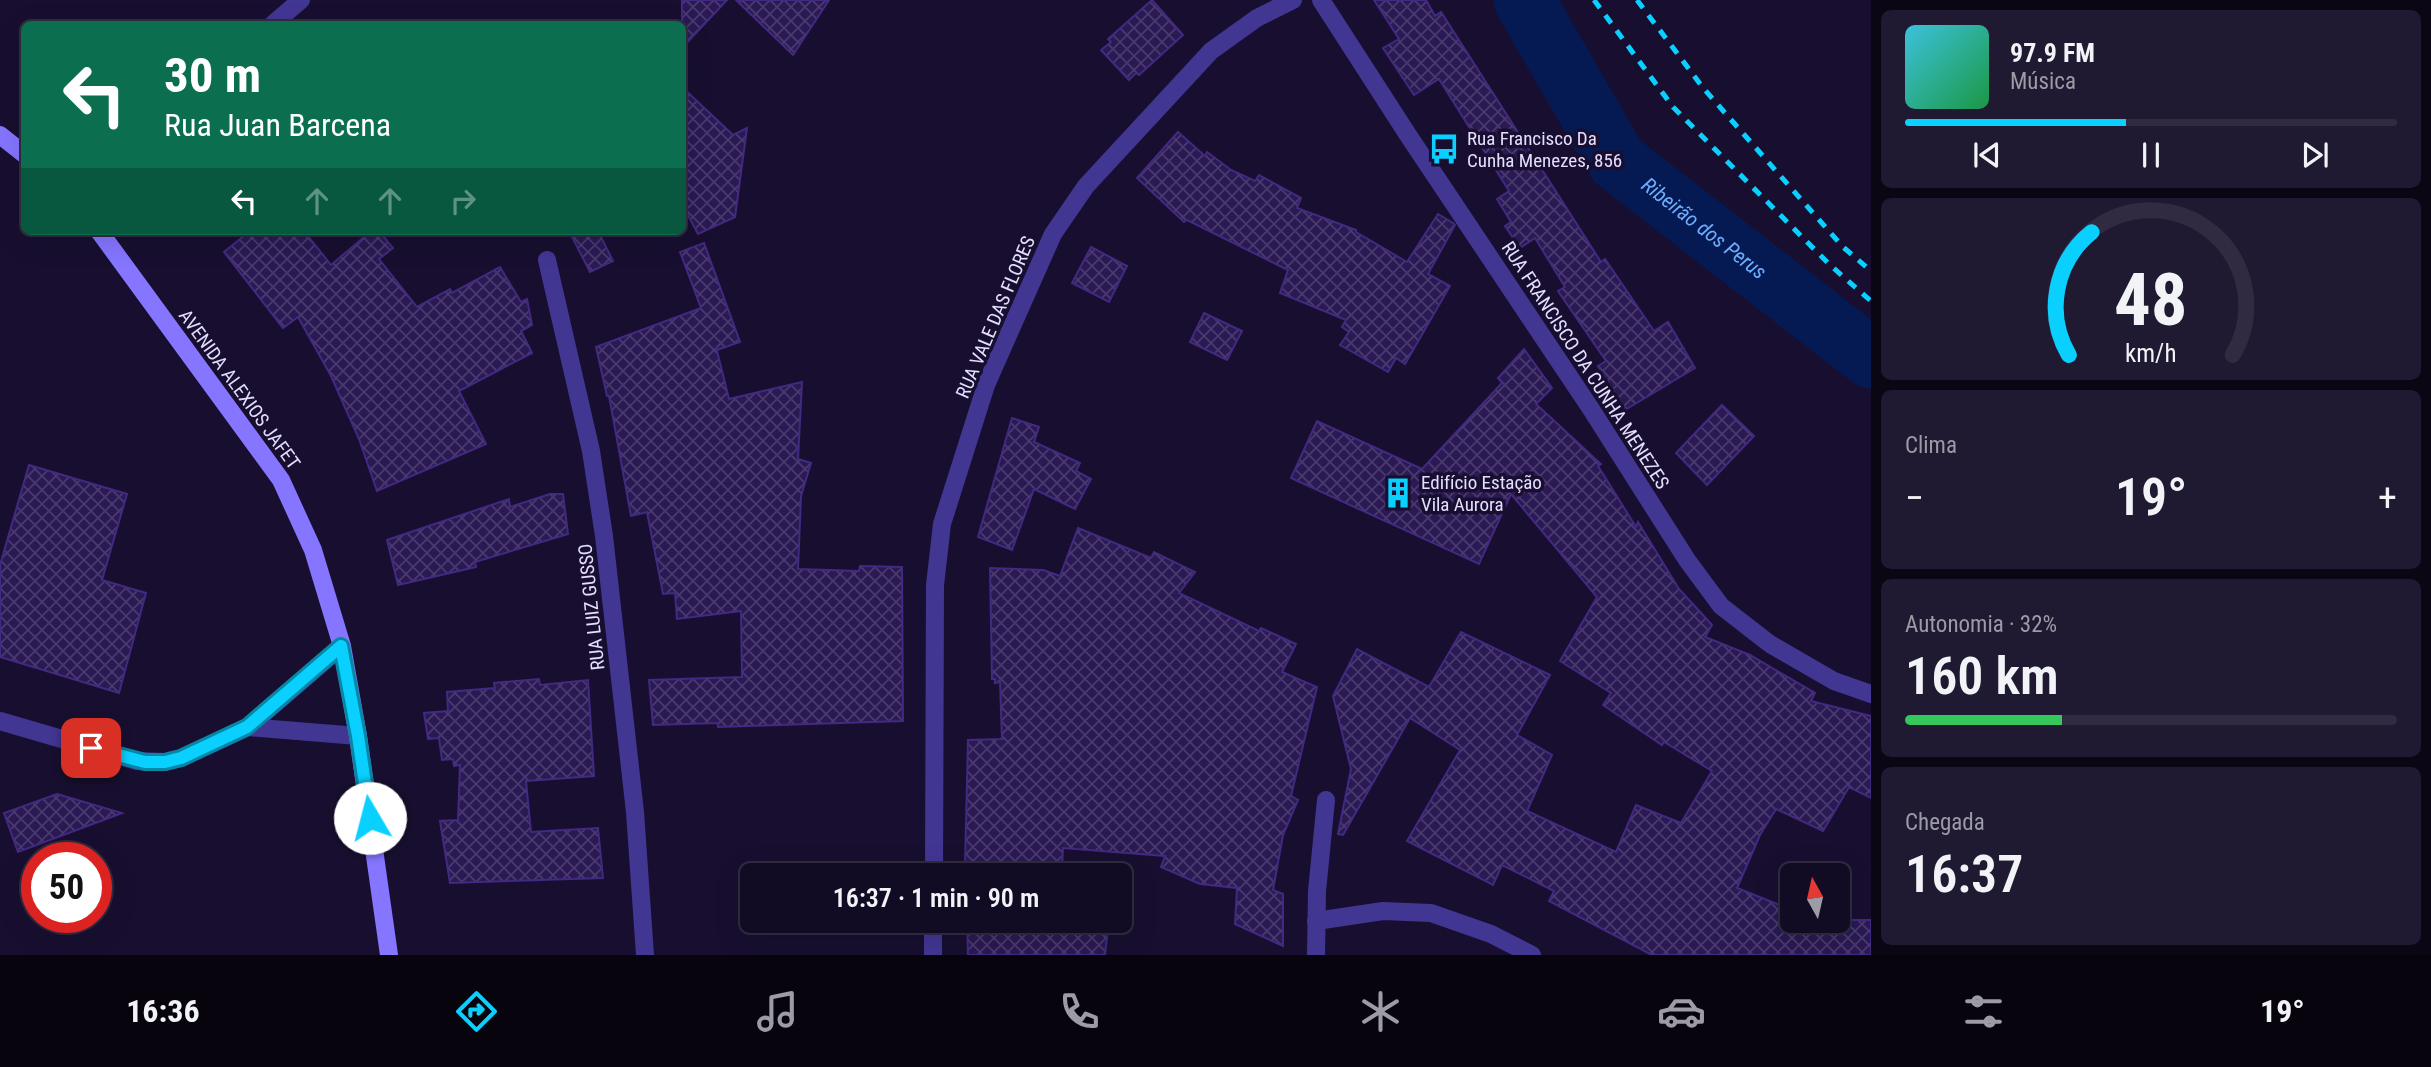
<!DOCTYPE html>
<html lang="pt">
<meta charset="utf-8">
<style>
:root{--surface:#120b24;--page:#1f1931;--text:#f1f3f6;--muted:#9c9ba6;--line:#312b41;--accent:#0ad0ff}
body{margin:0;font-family:"Roboto Condensed",sans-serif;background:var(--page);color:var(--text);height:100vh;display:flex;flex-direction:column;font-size:26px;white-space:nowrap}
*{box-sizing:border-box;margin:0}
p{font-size:23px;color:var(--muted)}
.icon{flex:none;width:38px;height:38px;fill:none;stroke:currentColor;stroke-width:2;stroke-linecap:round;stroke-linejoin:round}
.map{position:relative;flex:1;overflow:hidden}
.side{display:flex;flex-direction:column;gap:10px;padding:10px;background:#0a0614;width:560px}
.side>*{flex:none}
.guide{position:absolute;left:21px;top:21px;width:665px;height:214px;border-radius:10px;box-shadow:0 7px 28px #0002,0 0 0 2px var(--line);background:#0b6e4f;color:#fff;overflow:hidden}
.needle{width:46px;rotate:352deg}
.tools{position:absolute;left:1780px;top:863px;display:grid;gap:14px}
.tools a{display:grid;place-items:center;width:70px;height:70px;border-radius:10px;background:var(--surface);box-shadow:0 7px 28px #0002,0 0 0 2px var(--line);font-size:35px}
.speed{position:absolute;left:21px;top:842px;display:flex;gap:14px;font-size:35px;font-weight:700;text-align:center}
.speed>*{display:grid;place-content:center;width:91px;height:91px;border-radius:50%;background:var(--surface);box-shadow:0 7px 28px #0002,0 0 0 2px var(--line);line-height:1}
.speed .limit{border:10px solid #d22;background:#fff;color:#111}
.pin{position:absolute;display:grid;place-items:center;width:60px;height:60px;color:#fff;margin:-30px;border-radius:14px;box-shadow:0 4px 10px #0006}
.me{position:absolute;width:77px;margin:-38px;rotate:352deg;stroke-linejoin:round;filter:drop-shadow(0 0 5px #0008)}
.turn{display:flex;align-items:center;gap:24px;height:147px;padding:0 28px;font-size:32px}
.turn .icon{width:91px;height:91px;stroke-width:2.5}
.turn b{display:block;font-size:49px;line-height:60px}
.lanes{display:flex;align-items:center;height:66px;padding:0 28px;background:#0003;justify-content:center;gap:35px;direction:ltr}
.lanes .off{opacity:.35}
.big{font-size:52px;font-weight:600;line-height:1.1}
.side .widget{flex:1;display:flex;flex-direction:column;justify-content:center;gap:10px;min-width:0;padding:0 24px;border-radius:10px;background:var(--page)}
.side .dial{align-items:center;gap:0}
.dial svg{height:182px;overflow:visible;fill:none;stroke:var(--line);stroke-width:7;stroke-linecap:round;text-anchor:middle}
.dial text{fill:var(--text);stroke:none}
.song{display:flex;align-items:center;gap:21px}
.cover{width:84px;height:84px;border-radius:10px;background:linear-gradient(135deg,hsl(190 70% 55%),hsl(140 70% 35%))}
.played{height:7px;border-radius:4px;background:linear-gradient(90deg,var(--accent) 45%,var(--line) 45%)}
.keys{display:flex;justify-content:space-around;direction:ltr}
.heat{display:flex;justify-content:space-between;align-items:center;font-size:38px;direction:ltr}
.charge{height:10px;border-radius:5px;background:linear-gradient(90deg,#34c759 32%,var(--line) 0)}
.trip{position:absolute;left:740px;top:863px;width:392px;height:70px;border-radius:10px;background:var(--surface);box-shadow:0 7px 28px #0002,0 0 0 2px var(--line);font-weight:600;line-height:70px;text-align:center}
.menu{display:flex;height:112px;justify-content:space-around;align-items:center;background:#07040e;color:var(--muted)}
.menu .icon{width:49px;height:49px}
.menu .current{color:var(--accent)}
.menu b{font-size:32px;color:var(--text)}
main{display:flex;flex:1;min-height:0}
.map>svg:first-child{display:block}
</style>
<main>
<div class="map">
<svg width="1871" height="955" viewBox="0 0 1871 955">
<defs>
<pattern id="building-cross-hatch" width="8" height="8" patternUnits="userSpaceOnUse" patternTransform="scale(1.75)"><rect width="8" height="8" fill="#2a1953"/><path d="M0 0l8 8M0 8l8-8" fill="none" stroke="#493a6d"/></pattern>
</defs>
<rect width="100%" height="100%" fill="#180f30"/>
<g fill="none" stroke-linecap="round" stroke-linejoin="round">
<path stroke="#051a53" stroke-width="61" id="s1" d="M 1524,0 L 1617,161 L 1871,358"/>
</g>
<g fill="url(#building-cross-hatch)" stroke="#422981" stroke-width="2">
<path d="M 682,0 L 727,0 L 682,48 Z"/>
<path d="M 736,0 L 829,0 L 793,55 Z"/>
<path d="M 1152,0 L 1183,35 L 1139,75 L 1136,73 L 1129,80 L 1101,50 L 1111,42 L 1108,39 Z"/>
<path d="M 1374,0 L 1426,0 L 1435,16 L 1441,12 L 1601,262 L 1605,259 L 1654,331 L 1668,322 L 1695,368 L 1625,410 L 1598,366 L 1606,361 L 1558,291 L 1565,287 L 1535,238 L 1520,248 L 1505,226 L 1511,222 L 1497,199 L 1509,191 L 1439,79 L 1414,95 L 1383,48 L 1399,39 Z"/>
<path d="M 682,87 L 733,135 L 747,128 L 735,217 L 698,234 L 682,204 Z"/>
<path d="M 1178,132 L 1205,156 L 1207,152 L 1231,170 L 1255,181 L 1259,175 L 1301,198 L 1297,208 L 1356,230 L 1356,232 L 1407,262 L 1438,214 L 1453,223 L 1455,225 L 1428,274 L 1450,286 L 1405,364 L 1396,358 L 1388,372 L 1340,345 L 1349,332 L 1342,327 L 1346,320 L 1280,293 L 1288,270 L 1187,220 L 1184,222 L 1137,178 Z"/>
<path d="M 250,231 L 304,231 L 331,265 L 371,231 L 379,231 L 393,248 L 379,259 L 417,307 L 450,289 L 452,293 L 500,267 L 521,302 L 527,299 L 532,325 L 521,331 L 532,353 L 459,391 L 486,444 L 377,491 L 359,439 L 331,376 L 298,317 L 283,328 L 224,252 Z"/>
<path d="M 569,231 L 598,231 L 613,261 L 590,272 Z"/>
<path d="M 704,243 L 740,342 L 717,350 L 716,347 L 729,399 L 802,382 L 798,459 L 811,463 L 801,496 L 798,569 L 859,571 L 860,566 L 902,567 L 903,721 L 718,727 L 718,723 L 653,725 L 649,680 L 742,677 L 741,611 L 677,619 L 675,593 L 663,594 L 647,512 L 631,516 L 609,396 L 607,396 L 596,347 L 701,308 L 680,252 Z"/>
<path d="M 1091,247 L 1127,266 L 1109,302 L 1072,283 Z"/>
<path d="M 1204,313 L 1242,331 L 1227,360 L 1190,342 Z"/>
<path d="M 1524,349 L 1552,388 L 1536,404 L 1601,464 L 1598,466 L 1636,527 L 1638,522 L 1679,589 L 1712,625 L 1705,637 L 1750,655 L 1815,693 L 1811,701 L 1871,716 L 1871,798 L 1849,787 L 1823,831 L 1776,809 L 1760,835 L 1737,888 L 1792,910 L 1792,920 L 1871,920 L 1871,955 L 1652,955 L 1549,901 L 1554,891 L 1502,865 L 1493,885 L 1407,841 L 1460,750 L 1410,718 L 1343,835 L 1338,834 L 1351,769 L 1333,696 L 1357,649 L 1429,687 L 1461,632 L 1550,675 L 1517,735 L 1552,755 L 1527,811 L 1616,852 L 1636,805 L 1681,823 L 1712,771 L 1664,742 L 1662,745 L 1603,705 L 1611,693 L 1560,661 L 1597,597 L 1511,494 L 1479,564 L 1291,478 L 1317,421 L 1422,469 L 1502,383 L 1498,378 Z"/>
<path d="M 1722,405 L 1754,436 L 1707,485 L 1676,453 Z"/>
<path d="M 1012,418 L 1039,427 L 1034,442 L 1080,463 L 1076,471 L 1091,479 L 1075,509 L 1034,489 L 1012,550 L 978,537 Z"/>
<path d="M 29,465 L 127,494 L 102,580 L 146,593 L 119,693 L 0,657 L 0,565 Z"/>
<path d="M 550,494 L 563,494 L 568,534 L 475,562 L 476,567 L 398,585 L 387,540 L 509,499 L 510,507 Z"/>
<path d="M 1078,528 L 1151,558 L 1154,552 L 1195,572 L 1179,593 L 1259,631 L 1261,628 L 1296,644 L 1282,672 L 1317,687 L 1291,796 L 1298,800 L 1283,835 L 1273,890 L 1283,894 L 1283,946 L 1235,924 L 1237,888 L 1200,884 L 1161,867 L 1165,856 L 1063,848 L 1062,870 L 1027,866 L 1026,871 L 965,865 L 968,740 L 1002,739 L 1000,682 L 995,683 L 995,679 L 992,679 L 990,568 L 1043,570 L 1060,576 Z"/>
<path d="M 539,679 L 540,685 L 588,680 L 594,776 L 526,781 L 531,832 L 598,828 L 603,878 L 450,883 L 440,821 L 458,820 L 460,765 L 454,766 L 453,759 L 442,760 L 439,738 L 428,739 L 424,713 L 448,711 L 447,692 L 495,688 L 494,683 Z"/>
<path d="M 57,794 L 122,813 L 18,852 L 4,813 Z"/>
<path d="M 967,920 L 1109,920 L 1105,955 L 968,955 Z"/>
</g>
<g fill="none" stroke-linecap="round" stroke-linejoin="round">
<g stroke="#423693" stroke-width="18">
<path d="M 1321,0 L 1408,135 L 1591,409 L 1687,560 L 1721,606 L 1770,644 L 1834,681 L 1871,694"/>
<path d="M 273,24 L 301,0"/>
<path d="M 547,260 L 591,451 L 604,536 L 635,812 L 645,955"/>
<path d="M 0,721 L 137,761 L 165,762 L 181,758 L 248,727 L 342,646"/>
<path d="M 248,727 L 358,736"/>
<path d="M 934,875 L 935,585 L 942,524 L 986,385 L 1053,234 L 1086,186 L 1211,51 L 1257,18 L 1293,0"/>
<path d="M 1316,921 L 1383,911 L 1431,913 L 1491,934 L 1532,955"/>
<path d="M 933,955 L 933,920"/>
<path d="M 1316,955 L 1317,891 L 1326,800"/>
</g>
<g stroke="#8575ff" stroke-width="18">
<path d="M 0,135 L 24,154"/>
<path d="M 99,231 L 281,480 L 313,550 L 342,646 L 358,736 L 389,955"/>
</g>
<g stroke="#0ad0ff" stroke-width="5" stroke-dasharray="10 9" stroke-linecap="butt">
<path d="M 1594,0 L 1673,107 L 1830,265 L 1871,301"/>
<path d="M 1637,0 L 1704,89 L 1843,247 L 1871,271"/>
</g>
</g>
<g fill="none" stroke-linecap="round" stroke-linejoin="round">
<g stroke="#0687a6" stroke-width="18">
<path id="route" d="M 91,748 L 145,762 L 165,762 L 181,758 L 247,727 L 341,646 L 358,736 L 370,818"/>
</g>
<use href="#route" stroke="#0ad0ff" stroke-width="12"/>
</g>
<defs>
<g id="bus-bare" transform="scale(2.415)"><path d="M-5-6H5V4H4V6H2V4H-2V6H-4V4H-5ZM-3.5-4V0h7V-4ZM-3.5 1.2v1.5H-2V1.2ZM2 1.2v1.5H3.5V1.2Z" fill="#0ad0ff" stroke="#180f30" stroke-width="2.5" paint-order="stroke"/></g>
<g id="building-bare" transform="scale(2.415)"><path d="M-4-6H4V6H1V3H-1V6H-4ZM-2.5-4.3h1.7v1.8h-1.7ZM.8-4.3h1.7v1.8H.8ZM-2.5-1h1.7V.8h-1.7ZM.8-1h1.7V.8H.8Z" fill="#0ad0ff" stroke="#180f30" stroke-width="2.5" paint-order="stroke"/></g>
</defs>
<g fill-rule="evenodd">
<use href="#bus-bare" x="1444" y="149"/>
<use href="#building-bare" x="1398" y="493"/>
</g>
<g text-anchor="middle" stroke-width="7" stroke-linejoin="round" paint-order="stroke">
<g font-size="19" fill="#e5deff" stroke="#180f30" text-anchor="start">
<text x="1467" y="145">Rua Francisco Da<tspan x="1467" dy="22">Cunha Menezes, 856</tspan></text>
<text x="1421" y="489">Edifício Estação<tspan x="1421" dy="22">Vila Aurora</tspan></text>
</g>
<g font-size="19" fill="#e5deff" stroke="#180f30">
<text transform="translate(995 317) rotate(-67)" y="7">RUA VALE DAS FLORES</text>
<text transform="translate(1586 365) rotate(57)" y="7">RUA FRANCISCO DA CUNHA MENEZES</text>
<text transform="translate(240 389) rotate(54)" y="7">AVENIDA ALEXIOS JAFET</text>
<text transform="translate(591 607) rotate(-96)" y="7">RUA LUIZ GUSSO</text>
</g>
<g font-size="21" font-style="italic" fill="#6cadff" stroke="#180f30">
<text dy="7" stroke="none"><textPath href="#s1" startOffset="296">Ribeirão dos Perus</textPath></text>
</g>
</g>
</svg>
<div class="tools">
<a><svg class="needle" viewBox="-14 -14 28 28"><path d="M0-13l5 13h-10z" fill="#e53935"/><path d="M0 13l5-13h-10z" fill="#9c9ba6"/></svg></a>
</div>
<div class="speed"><div class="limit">50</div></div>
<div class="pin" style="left:91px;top:748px;background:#d93025"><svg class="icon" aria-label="arrive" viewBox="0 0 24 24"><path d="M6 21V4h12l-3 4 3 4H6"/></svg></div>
<svg class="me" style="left:370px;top:818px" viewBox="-20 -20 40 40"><circle r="19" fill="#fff"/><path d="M0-13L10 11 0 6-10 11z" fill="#0ad0ff"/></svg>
<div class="trip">16:37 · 1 min · 90 m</div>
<div class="guide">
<div class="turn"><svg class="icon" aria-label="left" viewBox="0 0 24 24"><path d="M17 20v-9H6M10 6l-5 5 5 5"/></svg><div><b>30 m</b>Rua Juan Barcena</div></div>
<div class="lanes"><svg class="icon" aria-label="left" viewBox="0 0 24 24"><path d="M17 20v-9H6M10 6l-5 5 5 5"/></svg><svg class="icon off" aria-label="ahead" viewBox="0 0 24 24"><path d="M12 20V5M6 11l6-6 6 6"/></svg><svg class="icon off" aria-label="ahead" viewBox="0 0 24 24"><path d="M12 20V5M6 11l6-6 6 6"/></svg><svg class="icon off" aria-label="right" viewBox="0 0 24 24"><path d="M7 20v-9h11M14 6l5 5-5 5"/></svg></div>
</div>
</div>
<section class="side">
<div class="widget">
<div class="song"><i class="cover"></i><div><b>97.9 FM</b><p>Música</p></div></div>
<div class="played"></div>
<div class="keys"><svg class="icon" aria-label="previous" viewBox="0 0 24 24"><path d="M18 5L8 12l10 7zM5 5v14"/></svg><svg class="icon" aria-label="pause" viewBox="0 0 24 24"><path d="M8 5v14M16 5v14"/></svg><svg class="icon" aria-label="next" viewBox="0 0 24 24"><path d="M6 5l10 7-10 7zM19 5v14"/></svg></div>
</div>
<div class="widget dial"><svg viewBox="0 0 100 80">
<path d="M14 69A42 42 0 1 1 86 69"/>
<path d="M14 69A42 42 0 0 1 24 15" stroke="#0ad0ff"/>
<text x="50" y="56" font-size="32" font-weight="700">48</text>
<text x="50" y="72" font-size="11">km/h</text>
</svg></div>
<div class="widget"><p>Clima</p>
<div class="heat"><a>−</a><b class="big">19°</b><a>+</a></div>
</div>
<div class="widget"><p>Autonomia · 32%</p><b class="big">160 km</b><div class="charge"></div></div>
<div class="widget"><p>Chegada</p><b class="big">16:37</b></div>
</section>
</main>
<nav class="menu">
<b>16:36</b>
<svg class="icon current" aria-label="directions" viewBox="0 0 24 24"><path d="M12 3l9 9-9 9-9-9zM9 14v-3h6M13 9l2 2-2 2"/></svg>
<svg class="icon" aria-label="music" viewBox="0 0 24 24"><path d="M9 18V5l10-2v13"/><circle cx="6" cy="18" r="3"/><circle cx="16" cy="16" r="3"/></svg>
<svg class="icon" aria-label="phone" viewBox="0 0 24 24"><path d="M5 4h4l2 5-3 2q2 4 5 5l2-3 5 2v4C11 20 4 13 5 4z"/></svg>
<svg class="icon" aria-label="climate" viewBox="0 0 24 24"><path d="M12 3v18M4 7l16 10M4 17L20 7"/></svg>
<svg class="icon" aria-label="car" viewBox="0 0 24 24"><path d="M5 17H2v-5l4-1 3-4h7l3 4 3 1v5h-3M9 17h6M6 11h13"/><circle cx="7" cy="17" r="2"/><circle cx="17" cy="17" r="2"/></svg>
<svg class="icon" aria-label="filters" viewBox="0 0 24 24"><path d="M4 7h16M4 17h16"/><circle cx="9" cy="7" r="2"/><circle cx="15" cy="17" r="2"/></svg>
<b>19°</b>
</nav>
